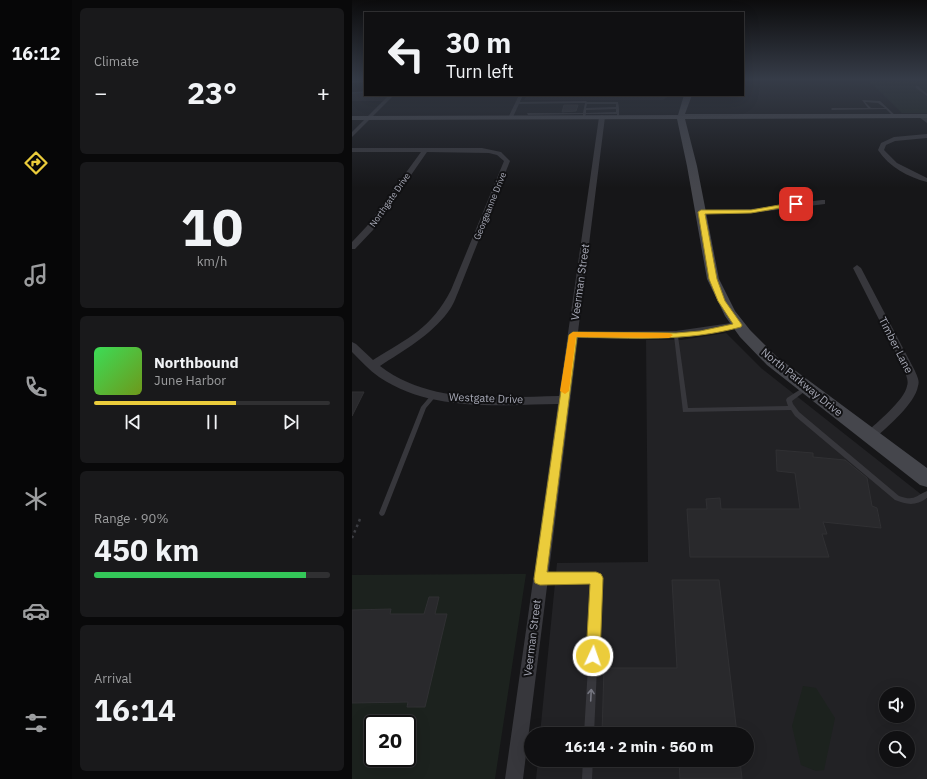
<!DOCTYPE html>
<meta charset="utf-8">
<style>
:root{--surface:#101012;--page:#19191b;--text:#f1f3f6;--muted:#9c9d9f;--line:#303032;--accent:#ebcc3b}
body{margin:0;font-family:"IBM Plex Sans",sans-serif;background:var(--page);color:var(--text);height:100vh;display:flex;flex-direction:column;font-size:15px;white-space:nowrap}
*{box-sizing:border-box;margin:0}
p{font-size:13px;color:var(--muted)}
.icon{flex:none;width:22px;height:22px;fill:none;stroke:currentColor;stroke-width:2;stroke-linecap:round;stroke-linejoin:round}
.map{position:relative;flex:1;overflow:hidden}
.drawer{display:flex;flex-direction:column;gap:8px;padding:8px;background:#09090a;width:280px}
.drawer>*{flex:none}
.guide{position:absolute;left:12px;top:12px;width:380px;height:84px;border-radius:0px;box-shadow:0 4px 16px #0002,0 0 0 1px var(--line);background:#101012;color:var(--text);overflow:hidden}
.fabs{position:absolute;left:527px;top:687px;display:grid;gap:8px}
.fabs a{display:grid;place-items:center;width:36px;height:36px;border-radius:50%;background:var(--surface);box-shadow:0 4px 16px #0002,0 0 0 1px var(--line);font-size:20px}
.speed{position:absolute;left:12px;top:715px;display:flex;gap:8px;font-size:20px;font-weight:700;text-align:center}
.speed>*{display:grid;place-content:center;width:52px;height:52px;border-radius:50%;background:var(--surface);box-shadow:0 4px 16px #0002,0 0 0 1px var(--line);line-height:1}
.speed .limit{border:2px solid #111;border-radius:6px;background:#fff;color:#111}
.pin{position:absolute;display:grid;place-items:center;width:34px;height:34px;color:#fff;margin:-17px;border-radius:8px;box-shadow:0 2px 6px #0006}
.me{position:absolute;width:44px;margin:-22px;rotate:3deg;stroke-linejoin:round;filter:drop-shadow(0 0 3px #0008)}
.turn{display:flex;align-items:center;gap:14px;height:84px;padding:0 16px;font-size:18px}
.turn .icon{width:52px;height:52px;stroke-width:2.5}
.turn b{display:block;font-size:28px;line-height:34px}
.big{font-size:30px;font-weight:700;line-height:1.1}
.drawer .tile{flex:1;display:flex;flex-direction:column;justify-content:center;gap:6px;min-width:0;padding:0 14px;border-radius:6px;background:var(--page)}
.drawer .dial{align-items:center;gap:0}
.dial b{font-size:52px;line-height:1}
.song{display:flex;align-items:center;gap:12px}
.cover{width:48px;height:48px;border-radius:6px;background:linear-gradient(135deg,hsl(130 70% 55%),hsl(80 70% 35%))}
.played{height:4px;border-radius:2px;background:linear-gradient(90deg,var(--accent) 60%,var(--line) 60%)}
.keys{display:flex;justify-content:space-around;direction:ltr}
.heat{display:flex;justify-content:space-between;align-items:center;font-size:22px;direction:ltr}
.charge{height:6px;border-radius:3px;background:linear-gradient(90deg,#34c759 90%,var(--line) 0)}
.trip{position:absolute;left:172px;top:727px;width:230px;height:40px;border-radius:20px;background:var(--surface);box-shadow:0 4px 16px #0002,0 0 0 1px var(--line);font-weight:700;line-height:40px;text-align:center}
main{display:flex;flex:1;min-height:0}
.tabs{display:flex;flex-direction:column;width:72px;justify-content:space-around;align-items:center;background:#060607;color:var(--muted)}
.tabs .icon{width:28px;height:28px}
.tabs .active{color:var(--accent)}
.tabs b{font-size:18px;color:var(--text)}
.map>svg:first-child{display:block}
</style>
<main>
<nav class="tabs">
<b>16:12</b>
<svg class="icon active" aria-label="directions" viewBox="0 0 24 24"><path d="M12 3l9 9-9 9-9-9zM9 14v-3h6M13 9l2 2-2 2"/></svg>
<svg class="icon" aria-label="music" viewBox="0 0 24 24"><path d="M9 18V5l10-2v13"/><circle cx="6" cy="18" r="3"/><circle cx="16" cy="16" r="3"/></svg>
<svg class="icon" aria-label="phone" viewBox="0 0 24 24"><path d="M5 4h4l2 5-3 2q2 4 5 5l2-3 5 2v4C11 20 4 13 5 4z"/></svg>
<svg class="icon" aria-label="climate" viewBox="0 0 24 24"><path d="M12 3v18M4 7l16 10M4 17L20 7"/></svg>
<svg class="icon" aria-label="car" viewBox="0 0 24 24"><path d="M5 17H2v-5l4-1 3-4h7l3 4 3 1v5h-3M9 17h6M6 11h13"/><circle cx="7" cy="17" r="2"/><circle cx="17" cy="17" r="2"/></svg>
<svg class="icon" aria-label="filters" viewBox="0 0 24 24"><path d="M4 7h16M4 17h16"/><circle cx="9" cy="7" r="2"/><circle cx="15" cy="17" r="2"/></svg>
</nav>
<section class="drawer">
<div class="tile"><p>Climate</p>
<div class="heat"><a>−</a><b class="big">23°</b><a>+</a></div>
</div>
<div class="tile dial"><b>10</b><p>km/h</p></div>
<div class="tile">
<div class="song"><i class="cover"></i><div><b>Northbound</b><p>June Harbor</p></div></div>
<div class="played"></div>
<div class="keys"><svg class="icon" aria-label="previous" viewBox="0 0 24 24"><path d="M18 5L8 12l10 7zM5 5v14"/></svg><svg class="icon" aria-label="pause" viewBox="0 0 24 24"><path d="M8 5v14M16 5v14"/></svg><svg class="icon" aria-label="next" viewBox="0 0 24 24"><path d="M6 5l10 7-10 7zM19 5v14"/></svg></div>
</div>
<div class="tile"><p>Range · 90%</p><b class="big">450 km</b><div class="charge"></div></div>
<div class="tile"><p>Arrival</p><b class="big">16:14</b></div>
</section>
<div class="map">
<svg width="575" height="779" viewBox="0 0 575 779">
<rect width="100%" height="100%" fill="#161618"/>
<g fill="#222225" fill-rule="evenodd">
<path d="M 0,93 L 13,93 L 13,95 L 37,95 L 31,101 L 0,101 Z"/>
<path d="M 175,95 L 318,95 L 311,100 L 172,100 Z"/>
<path d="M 374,333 L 409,368 L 575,499 L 575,779 L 184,779 L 186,760 L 395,760 L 395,734 L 188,734 L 205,563 L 296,562 L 294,340 L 329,340 ZM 534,694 L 556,694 L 556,716 L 534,716 ZM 534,738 L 556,738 L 556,760 L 534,760 Z"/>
</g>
<g fill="#1c221e" fill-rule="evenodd">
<path d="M 515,79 L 575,79 L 575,113 L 550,113 Z"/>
<path d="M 174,574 L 143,779 L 0,779 L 0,575 ZM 21,724 L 55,724 L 55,758 L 21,758 Z"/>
<path d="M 451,686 L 464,688 L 483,718 L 472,770 L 464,771 L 449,765 L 440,726 Z"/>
</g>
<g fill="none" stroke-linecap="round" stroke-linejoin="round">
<path stroke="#2c323b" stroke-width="1.5" d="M 0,93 L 13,92"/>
</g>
<g fill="#29292c" stroke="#303033">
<path d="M 212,105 L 226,105 L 224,111 L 210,112 Z"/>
<path d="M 0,392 L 12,392 L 0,416 Z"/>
<path d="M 424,450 L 461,453 L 461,457 L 493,460 L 515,478 L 520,506 L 525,508 L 529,528 L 471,522 L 475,534 L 470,534 L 477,557 L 338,557 L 335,509 L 355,509 L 354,499 L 368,498 L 369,509 L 448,509 L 443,473 L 425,471 Z"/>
<path d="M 320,580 L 367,580 L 385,734 L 250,734 L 252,668 L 325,668 Z"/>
<path d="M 77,597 L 87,597 L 83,614 L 95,614 L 73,707 L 55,707 L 56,702 L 0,703 L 0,610 L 39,609 L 38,614 L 72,614 Z"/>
<path d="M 327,760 L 388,760 L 390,779 L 328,779 Z"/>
</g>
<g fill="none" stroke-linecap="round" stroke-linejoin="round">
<path stroke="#3d3e43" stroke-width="2.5" stroke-dasharray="2.5 3.5" stroke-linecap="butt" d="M 0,538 L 8,519"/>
<g fill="#37373c" fill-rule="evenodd">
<path d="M 564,86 L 566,86 L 575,94 L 575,96 L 564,88 Z"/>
<path d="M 510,100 L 528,101 L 544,116 L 542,117 L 534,109 L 480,110 L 479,109 L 480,108 L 516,108 ZM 513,102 L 526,103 L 533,108 L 519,108 Z"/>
<path d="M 234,101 L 235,102 L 266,102 L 267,108 L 267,115 L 265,116 L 265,114 L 234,114 L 233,116 L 232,117 L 231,116 L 231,114 L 176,115 L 175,113 L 231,113 L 233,103 L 165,104 L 164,103 L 165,102 ZM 235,104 L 264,104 L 264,107 L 234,108 ZM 264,109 L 264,112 L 234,113 L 234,110 Z"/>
<path d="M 324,334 L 326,336 L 336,408 L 436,406 L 434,400 L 435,398 L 452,387 L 456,387 L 457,388 L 456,389 L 440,401 L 441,404 L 447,412 L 547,496 C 562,501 562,497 575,491 L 575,498 C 564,506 555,505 543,500 L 443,416 L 439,410 L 331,412 L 322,336 Z"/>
<path d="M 82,393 L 84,394 L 85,395 L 74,408 L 33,513 L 32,515 L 30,516 L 28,515 L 27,513 L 69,407 L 80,394 Z"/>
<path d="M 245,574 L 248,575 L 249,578 L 242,734 L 232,734 L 241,582 L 189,583 L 186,582 L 185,579 L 186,576 L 189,575 Z"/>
<path d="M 231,760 L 241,760 L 240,779 L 230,779 Z"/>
</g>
<g fill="#37373c" fill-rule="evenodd">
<path d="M 13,80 L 13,82 L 0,83 L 0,81 Z"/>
<path d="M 37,95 L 42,95 L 0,137 L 0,132 Z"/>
<path d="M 167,95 L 171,95 L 161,117 L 156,118 Z"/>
<path d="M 250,115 L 253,117 L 226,332 L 324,331 L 386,322 L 391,325 L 389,327 C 336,342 280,339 226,338 L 171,779 L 153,779 L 206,404 C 146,405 79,412 27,377 C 17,370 9,361 0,352 L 0,342 L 4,344 L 21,360 C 56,338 79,329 99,290 L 152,161 L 145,155 L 137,153 L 75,152 L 21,230 L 3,249 L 0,249 L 0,242 L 15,226 L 69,152 L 0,152 L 0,148 L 130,148 L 149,152 L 158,161 L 107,290 C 104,297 101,306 96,312 C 78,336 52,350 28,366 C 78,405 148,397 207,396 L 247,117 Z"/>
<path d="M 567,115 L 571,115 L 575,118 L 575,123 L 567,117 Z"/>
<path d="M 575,134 L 575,138 L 543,141 L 534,145 L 532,150 L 545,163 L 575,178 L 575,182 C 556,177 537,167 526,150 L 529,143 L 542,137 Z"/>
<path d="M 470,200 L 473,200 L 473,204 L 399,213 L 349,214 L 345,212 L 349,210 L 399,209 Z"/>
<path d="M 505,265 L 509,268 L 563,371 C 565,376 568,381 566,386 C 563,404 535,427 522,439 L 518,441 L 514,439 L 512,436 L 514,433 C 525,422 552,401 555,386 C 557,381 554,376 553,371 L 501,268 Z"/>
</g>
<path fill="#45464c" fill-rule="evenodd" d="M 332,95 L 340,95 L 333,114 L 575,114 L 575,118 L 333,119 L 345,166 L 367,279 L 383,311 L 398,330 L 425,357 L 575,468 L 575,487 L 568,485 L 415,365 L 388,337 L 373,316 L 355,279 L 335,166 L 325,119 L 0,120 L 0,116 L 326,115 Z"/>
</g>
<defs><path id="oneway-shaft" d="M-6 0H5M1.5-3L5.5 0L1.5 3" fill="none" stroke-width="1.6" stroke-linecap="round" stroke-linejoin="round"/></defs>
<use stroke="#757680" href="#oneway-shaft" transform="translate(239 695) rotate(-87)"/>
<linearGradient id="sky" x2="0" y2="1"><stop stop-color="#0c0c0d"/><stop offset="0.42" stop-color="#363c48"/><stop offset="1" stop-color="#363c48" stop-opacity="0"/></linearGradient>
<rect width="575" height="188" fill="url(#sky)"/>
<path fill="#ebcc3b" stroke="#998526" d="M 444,202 L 447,204 L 446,205 L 399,213 L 353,214 L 365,279 L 373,301 L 390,325 L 389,327 C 335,342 280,338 225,337 L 195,572 L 244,572 L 249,574 L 251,578 L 248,656 L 246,661 L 241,663 L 236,661 L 234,656 L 238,584 L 188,585 L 183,583 L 182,579 L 217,335 L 221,332 L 324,333 L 348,331 L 381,324 L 366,301 L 357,279 L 346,212 L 349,210 L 399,210 Z"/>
<path fill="#f59e0b" d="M 221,332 L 317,333 L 321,335 L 317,338 L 224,337 L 217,391 L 213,394 L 208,391 L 217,335 Z"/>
<g text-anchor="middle" stroke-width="4" stroke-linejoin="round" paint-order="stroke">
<g font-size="9" fill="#a8aab7" stroke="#111113">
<text transform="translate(38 200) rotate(-55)" y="3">Northgate Drive</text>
<text transform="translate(138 206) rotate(-68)" y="3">Georgeanne Drive</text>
</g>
<g font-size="11" fill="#a8aab7" stroke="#111113">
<text transform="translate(228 282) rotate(-82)" y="4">Veerman Street</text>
<text transform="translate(544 345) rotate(63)" y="4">Timber Lane</text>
<text transform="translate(450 382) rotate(39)" y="4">North Parkway Drive</text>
<text transform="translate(134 398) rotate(2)" y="4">Westgate Drive</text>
<text transform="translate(180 638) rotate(-83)" y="4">Veerman Street</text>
</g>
</g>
</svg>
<div class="fabs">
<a><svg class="icon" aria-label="sound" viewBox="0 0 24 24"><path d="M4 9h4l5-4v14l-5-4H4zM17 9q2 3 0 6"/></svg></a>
<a><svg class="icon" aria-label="search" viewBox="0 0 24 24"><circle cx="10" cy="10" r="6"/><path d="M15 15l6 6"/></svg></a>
</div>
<div class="speed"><div class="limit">20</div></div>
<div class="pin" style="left:444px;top:204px;background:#d93025"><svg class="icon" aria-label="arrive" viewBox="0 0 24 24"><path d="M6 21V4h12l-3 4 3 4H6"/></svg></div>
<svg class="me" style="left:241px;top:656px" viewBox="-20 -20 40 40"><circle r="17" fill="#ebcc3b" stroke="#fff" stroke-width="3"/><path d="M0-11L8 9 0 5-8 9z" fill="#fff"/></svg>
<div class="trip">16:14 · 2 min · 560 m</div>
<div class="guide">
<div class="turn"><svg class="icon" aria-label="left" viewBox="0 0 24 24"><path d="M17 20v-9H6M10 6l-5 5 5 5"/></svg><div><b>30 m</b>Turn left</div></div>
</div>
</div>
</main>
